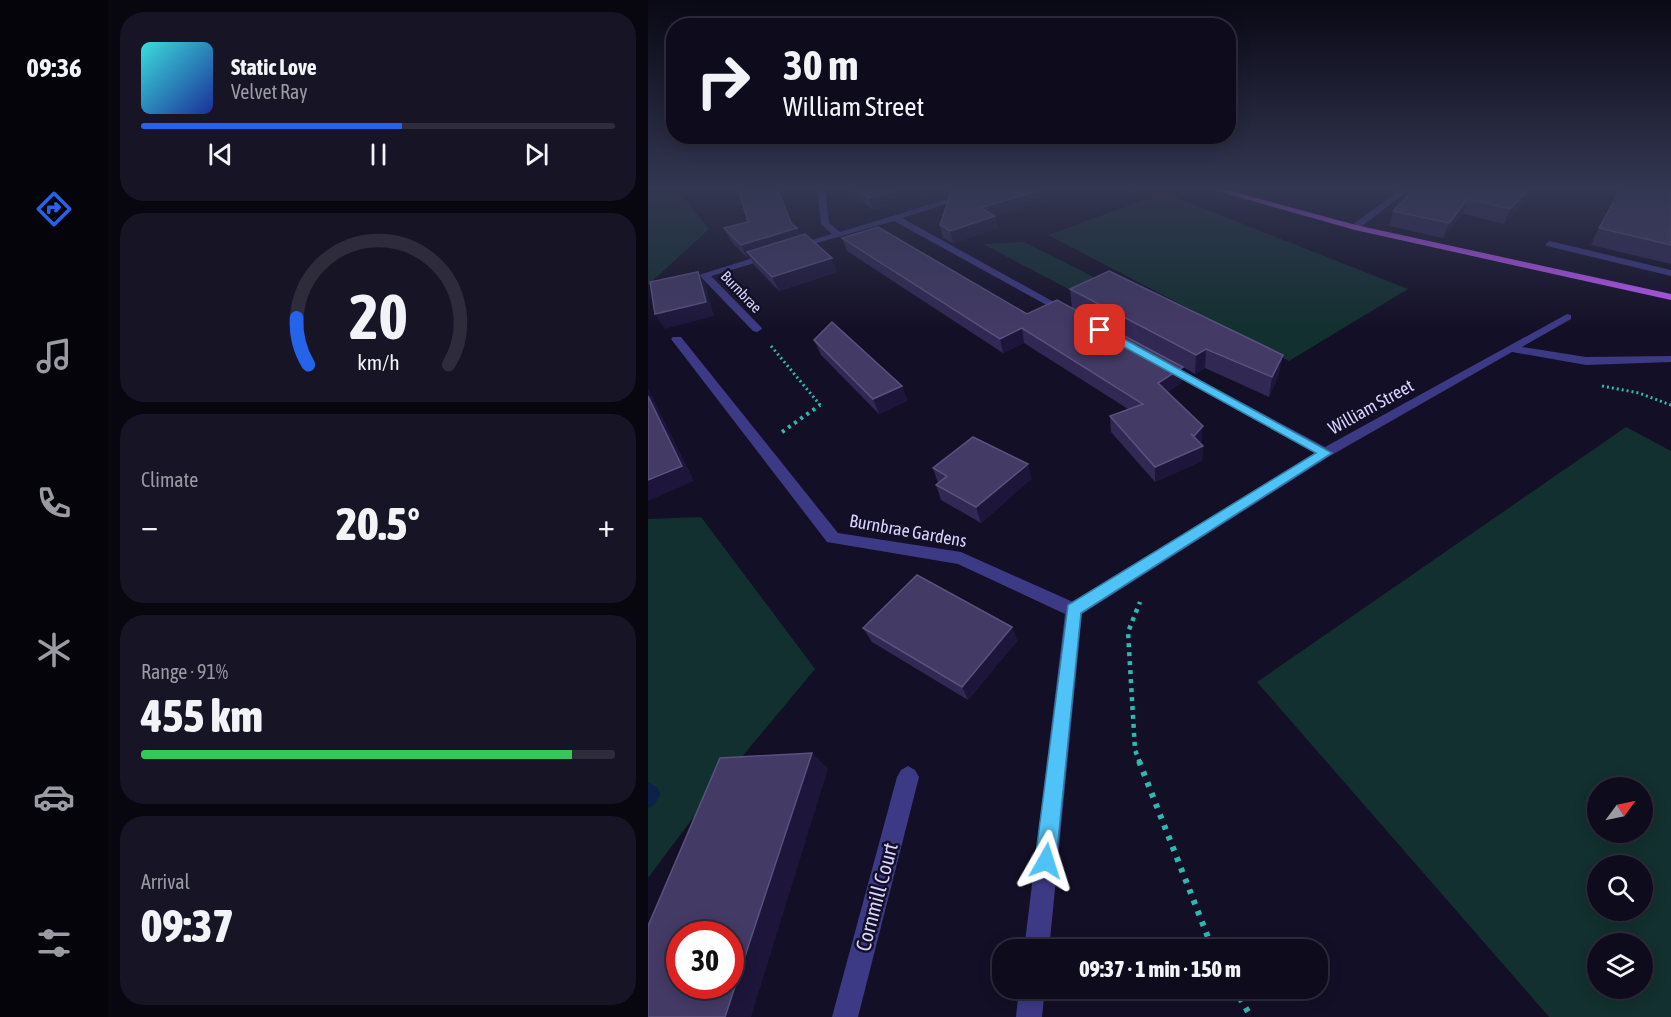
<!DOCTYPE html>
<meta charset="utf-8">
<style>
:root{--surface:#0e0b1c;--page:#171425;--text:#f1f3f6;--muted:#9b9ba3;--line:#2e2b3b;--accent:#2563eb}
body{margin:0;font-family:"Asap Condensed",sans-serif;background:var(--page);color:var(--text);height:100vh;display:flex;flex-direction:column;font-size:22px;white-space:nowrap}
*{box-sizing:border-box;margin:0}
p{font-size:20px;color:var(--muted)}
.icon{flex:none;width:33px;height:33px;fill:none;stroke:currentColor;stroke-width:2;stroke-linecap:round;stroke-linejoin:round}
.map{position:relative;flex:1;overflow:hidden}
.drawer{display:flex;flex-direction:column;gap:12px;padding:12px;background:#08060f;width:540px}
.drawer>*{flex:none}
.banner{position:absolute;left:18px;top:18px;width:570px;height:126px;border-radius:24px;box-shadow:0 3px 15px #0003,0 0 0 2px var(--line);background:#0e0b1c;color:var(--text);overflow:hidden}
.needle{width:39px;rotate:57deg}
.controls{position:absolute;left:939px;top:777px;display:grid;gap:12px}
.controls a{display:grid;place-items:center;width:66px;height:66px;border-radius:50%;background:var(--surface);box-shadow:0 3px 15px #0003,0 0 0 2px var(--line);font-size:30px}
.speed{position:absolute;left:18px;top:921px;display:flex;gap:12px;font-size:30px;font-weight:700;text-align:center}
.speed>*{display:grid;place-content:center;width:78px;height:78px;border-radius:50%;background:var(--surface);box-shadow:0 3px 15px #0003,0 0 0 2px var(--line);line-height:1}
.speed .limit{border:9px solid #d22;background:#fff;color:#111}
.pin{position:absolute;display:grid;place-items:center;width:51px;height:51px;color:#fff;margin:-26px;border-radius:12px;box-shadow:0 3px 9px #0006}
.me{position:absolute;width:66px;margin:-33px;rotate:6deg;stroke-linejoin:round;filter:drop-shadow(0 0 4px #0008)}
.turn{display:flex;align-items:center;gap:21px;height:126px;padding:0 18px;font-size:27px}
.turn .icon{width:78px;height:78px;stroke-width:2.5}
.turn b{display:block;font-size:42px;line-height:51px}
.big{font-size:45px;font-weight:800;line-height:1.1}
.drawer .widget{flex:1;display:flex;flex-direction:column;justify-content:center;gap:9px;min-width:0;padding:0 21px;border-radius:24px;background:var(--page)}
.drawer .dial{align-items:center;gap:0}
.dial svg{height:156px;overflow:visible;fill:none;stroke:var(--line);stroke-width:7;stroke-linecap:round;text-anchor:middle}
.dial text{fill:var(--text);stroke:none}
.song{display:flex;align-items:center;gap:18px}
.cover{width:72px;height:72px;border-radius:9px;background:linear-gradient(135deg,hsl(180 70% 55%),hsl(230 70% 35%))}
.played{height:6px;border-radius:3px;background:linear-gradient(90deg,var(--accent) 55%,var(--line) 55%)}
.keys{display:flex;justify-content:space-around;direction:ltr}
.heat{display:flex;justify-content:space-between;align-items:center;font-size:33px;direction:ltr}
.charge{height:9px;border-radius:4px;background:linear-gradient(90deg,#34c759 91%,var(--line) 0)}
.trip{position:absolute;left:344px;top:939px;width:336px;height:60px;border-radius:24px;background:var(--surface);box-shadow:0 3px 15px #0003,0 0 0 2px var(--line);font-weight:800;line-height:60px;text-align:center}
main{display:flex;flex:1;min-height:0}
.tab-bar{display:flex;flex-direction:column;width:108px;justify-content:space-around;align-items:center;background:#06040b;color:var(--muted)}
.tab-bar .icon{width:42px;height:42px}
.tab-bar .active{color:var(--accent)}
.tab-bar b{font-size:27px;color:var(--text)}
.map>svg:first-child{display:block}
</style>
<main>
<nav class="tab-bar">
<b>09:36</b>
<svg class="icon active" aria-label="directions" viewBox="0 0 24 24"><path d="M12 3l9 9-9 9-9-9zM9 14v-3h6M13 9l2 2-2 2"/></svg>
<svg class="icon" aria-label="music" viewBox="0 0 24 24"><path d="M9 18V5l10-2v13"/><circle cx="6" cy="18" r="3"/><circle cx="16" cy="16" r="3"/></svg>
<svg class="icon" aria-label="phone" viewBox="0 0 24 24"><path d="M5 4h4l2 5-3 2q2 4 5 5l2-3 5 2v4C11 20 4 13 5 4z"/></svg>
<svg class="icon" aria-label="climate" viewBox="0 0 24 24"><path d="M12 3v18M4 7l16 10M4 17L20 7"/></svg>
<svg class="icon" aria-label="car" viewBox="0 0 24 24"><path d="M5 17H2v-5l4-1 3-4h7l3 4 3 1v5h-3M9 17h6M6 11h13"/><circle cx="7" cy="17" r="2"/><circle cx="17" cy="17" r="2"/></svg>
<svg class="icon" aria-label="filters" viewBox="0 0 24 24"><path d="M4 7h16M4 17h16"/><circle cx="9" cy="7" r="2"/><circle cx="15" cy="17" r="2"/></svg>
</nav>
<section class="drawer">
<div class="widget">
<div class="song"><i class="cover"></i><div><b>Static Love</b><p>Velvet Ray</p></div></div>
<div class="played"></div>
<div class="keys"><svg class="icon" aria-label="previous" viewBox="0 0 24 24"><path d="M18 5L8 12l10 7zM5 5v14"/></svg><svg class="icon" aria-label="pause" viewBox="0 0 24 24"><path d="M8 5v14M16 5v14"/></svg><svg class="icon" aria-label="next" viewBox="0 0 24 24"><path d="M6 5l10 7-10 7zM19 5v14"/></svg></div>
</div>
<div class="widget dial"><svg viewBox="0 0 100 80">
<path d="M14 69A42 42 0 1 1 86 69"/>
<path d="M14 69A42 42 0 0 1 8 45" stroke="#2563eb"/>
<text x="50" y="56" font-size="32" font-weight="700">20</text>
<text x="50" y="72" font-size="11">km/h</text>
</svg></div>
<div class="widget"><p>Climate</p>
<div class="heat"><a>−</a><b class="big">20.5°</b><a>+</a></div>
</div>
<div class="widget"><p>Range · 91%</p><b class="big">455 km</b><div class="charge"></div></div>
<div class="widget"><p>Arrival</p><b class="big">09:37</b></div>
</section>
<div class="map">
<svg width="1023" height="1017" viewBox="0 0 1023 1017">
<rect width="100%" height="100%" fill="#130f26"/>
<g fill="#12302f" fill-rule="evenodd">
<path d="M 0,187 L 27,187 L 61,229 L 0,285 Z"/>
<path d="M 516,193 L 760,289 L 641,361 L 400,235 Z"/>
<path d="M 376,242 L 454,281 L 428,293 L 335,244 Z"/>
<path d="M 978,427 L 1023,451 L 1023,1017 L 901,1017 L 609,682 ZM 950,788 L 994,788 L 994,832 L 950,832 ZM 950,866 L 994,866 L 994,910 L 950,910 ZM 950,944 L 994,944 L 994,988 L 950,988 Z"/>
<path d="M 53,517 L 167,669 L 63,794 L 0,878 L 0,519 Z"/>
</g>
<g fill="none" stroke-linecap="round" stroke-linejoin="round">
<path fill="#0c2248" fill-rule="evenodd" d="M 0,782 L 10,788 L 13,794 L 6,805 L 0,808 Z"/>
<g stroke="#2fb8b0" stroke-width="3" stroke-dasharray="2 3" stroke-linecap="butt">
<path d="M 123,346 L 173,406"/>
<path d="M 954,386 L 991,393 L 1023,405"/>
</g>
<path stroke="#2fb8b0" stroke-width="4" stroke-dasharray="3 4.5" stroke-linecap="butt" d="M 134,432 L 172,405"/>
<path stroke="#2fb8b0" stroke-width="4.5" stroke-dasharray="4 5" stroke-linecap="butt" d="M 492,763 L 487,750 L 480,632 L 492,602"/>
<g stroke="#2fb8b0" stroke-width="6" stroke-dasharray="4.5 7" stroke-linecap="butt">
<path d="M 491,761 L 565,950"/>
<path d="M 586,988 L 603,1017"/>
</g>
<g fill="#3d3a85" fill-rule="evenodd">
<path d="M 169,187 L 177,187 L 181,223 L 192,232 L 339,187 L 352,187 L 254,218 L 424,312 L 415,314 L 246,221 L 144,250 L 144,246 L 184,234 L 173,224 Z"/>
<path d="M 756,187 L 765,187 L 710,229 L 704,229 L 704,225 Z"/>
<path d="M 902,241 L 1023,270 L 1023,276 L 899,246 L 897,244 Z"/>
<path d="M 121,253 L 124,254 L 124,258 L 63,276 L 113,327 L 114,329 L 109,332 L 105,331 L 51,275 Z"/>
<path d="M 919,314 L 923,315 L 923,319 L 874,347 L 938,357 L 1023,356 L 1023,362 L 938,365 L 864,352 L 682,456 L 434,614 L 401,950 L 376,950 L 417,614 L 310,564 L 179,542 L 23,339 L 25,337 L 33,337 L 190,533 L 313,552 L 425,602 L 667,453 L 513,367 L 513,363 L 521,363 L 677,447 Z"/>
<path d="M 260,766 L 267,770 L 271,777 L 210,1017 L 184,1017 L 249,777 L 253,770 Z"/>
<path d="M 371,988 L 397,988 L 394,1017 L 368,1017 Z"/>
</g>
<path fill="#c25bff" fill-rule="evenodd" d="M 555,187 L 568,187 L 708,225 L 1023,294 L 1023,300 L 707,230 Z"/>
</g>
<g fill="#312854">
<path d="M 198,187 L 301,187 L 225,210 Z"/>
<path d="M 308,187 L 443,187 L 347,216 L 350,228 L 305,243 L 295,238 L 292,225 L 309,191 Z"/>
<path d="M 470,187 L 504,187 L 487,193 Z"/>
<path d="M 891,187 L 856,224 L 815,214 L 795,238 L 741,226 L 745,211 Z"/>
<path d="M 1023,187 L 1023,264 L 943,245 L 951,228 Z"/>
<path d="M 144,224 L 149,228 L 153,236 L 189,272 L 131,291 L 106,265 L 102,257 L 99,258 L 83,241 L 76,228 Z"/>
<path d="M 194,238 L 379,314 L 424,308 L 422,289 L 631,374 L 621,397 L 557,368 L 547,374 L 535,367 L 534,382 L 519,392 L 554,441 L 552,443 L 555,446 L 554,461 L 507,482 L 463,432 L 462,416 L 480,409 L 376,343 L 355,353 L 199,251 Z"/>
<path d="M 166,340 L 254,386 L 259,401 L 231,414 L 173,355 Z"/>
<path d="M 380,464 L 383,479 L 333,523 L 293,500 L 288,485 L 290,483 L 285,468 Z"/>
<path d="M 364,627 L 369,641 L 320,700 L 224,642 L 215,628 Z"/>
</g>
<g fill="#1d163a">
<path d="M 259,187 L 301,187 L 225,210 L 221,198 Z"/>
<path d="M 308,187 L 331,187 L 309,194 Z"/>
<path d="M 403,187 L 443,187 L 334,220 L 332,208 Z"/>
<path d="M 487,187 L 504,187 L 487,193 Z"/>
<path d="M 883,187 L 891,187 L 856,224 L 862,209 Z"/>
<path d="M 820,199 L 815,214 L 795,238 L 801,223 Z"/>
<path d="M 347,216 L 350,228 L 305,243 L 302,231 Z"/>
<path d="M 149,228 L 155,241 L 99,252 L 102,257 L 99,258 L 93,245 Z"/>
<path d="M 184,258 L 189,272 L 131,291 L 124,277 Z"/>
<path d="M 50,272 L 58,286 L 66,316 L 17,329 L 7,314 Z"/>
<path d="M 374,328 L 376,343 L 355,353 L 352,339 Z"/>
<path d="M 558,349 L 557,368 L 547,374 L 548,355 Z"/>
<path d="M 635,355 L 631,374 L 621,397 L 624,377 Z"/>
<path d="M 535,367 L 534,382 L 510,397 L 510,383 Z"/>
<path d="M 254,386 L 259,401 L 231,414 L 225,399 Z"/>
<path d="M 0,388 L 46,481 L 0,501 Z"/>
<path d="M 555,426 L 554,441 L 547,450 L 555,446 L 554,461 L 507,482 L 507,467 L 546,450 L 546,436 Z"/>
<path d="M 380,464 L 383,479 L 333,523 L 328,507 Z"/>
<path d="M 364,627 L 369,641 L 320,700 L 314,687 Z"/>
<path d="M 164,753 L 180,769 L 103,1017 L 77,1017 Z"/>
</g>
<g fill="#433a66" stroke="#5a527e" stroke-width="1.5" fill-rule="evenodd">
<path d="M 90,187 L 129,187 L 143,223 L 149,228 L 93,245 L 76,228 L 100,222 Z"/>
<path d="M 207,187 L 259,187 L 221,198 Z"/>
<path d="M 320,187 L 403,187 L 332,208 L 347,216 L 302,231 L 292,225 L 303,192 Z"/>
<path d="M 768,187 L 883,187 L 862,209 L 820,199 L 801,223 L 745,211 Z"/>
<path d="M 974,187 L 1023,187 L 1023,245 L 951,228 Z"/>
<path d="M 230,227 L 379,314 L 409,300 L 535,367 L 510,383 L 555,426 L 546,436 L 543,434 L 555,446 L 507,467 L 462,416 L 495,404 L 374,328 L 352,339 L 194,238 Z"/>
<path d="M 157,234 L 184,258 L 124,277 L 99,252 Z"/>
<path d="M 461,271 L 635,355 L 624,377 L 558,349 L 548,355 L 422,289 Z"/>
<path d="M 50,272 L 58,302 L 7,314 L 2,282 Z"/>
<path d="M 184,322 L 254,386 L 225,399 L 166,340 Z"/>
<path d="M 0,396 L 34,466 L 0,480 Z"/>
<path d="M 325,437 L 380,464 L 328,507 L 288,485 L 299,476 L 285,468 Z"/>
<path d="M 269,575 L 364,627 L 314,687 L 215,628 Z"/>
<path d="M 164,753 L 77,1017 L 0,1017 L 0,926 L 72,758 ZM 32,934 L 82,934 L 82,986 L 32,986 Z"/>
</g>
<linearGradient id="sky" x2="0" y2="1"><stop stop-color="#0a0815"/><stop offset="0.57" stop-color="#333752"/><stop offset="1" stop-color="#333752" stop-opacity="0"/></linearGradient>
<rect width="1023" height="330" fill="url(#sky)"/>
<path fill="#4fc3f7" stroke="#337fa1" stroke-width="1.5" d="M 449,328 L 456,328 L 684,453 L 433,613 L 408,861 L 405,868 L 398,871 L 390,868 L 387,861 L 420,605 L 668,453 L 449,332 Z"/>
<g text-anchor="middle" stroke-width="5" stroke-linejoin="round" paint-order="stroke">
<g font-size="15" fill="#d9d4ff" stroke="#130f26">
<text transform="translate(93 292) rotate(46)" y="5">Burnbrae</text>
</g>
<g font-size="18" fill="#d9d4ff" stroke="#130f26">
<text transform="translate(723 407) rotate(-29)" y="6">William Street</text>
<text transform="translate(260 531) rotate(10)" y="6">Burnbrae Gardens</text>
</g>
<g font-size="21" fill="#d9d4ff" stroke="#130f26">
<text transform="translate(229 897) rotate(-75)" y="7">Cornmill Court</text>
</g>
</g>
</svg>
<div class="controls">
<a><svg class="needle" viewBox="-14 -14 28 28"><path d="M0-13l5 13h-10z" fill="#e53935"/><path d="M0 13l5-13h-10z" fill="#9b9ba3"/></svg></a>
<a><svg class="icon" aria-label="search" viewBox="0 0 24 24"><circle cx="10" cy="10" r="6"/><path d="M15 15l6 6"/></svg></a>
<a><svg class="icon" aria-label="layers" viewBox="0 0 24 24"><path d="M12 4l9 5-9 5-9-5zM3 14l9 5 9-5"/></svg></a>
</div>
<div class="speed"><div class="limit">30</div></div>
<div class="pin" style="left:452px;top:330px;background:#d93025"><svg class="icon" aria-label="arrive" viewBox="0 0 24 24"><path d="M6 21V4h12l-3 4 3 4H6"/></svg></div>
<svg class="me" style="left:398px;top:861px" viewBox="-20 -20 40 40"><path d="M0-17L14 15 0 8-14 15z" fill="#4fc3f7" stroke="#fff" stroke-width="4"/></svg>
<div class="trip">09:37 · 1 min · 150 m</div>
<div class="banner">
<div class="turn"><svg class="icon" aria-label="right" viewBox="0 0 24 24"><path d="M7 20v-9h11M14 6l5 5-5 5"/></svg><div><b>30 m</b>William Street</div></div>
</div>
</div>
</main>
